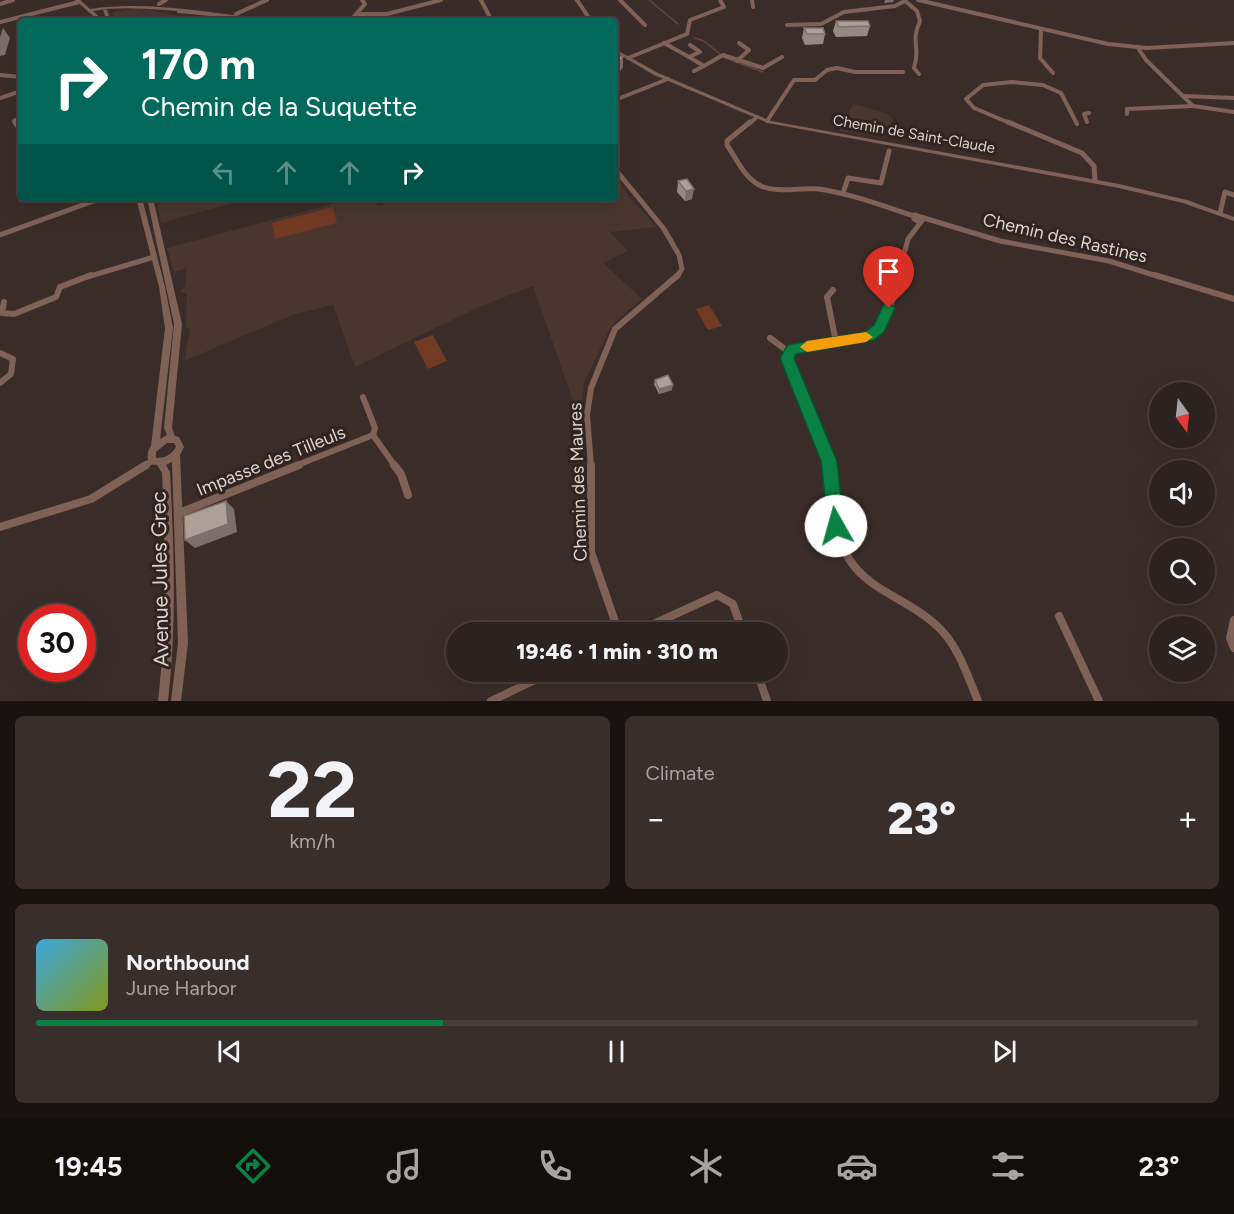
<!DOCTYPE html>
<meta charset="utf-8">
<style>
:root{--surface:#2c221f;--page:#382f2c;--text:#f1f3f6;--muted:#a6a4a4;--line:#483f3d;--accent:#0b8043}
body{margin:0;font-family:Figtree,sans-serif;background:var(--page);color:var(--text);height:100vh;display:flex;flex-direction:column;font-size:22px;white-space:nowrap}
*{box-sizing:border-box;margin:0}
p{font-size:20px;color:var(--muted)}
.icon{flex:none;width:33px;height:33px;fill:none;stroke:currentColor;stroke-width:2;stroke-linecap:round;stroke-linejoin:round}
.map{position:relative;height:701px;overflow:hidden}
.sheet{display:flex;flex-direction:column;gap:15px;padding:15px;background:#181311;flex:1}
.sheet>*{flex:none}
.guide{position:absolute;left:18px;top:18px;width:600px;height:183px;border-radius:6px;box-shadow:0 6px 24px #0002,0 0 0 2px var(--line);background:#00695c;color:#fff;overflow:hidden}
.needle{width:39px;rotate:165deg}
.controls{position:absolute;left:1149px;top:382px;display:grid;gap:12px}
.controls a{display:grid;place-items:center;width:66px;height:66px;border-radius:50%;background:var(--surface);box-shadow:0 6px 24px #0002,0 0 0 2px var(--line);font-size:30px}
.speed{position:absolute;left:18px;top:604px;display:flex;gap:12px;font-size:30px;font-weight:700;text-align:center}
.speed>*{display:grid;place-content:center;width:78px;height:78px;border-radius:50%;background:var(--surface);box-shadow:0 6px 24px #0002,0 0 0 2px var(--line);line-height:1}
.speed .limit{border:9px solid #d22;background:#fff;color:#111}
.pin{position:absolute;display:grid;place-items:center;width:51px;height:51px;color:#fff;margin:-62px -26px;border-radius:50% 50% 50% 0;rotate:-45deg;box-shadow:0 0 6px #0007}
.pin .icon{rotate:45deg}
.me{position:absolute;width:66px;margin:-33px;rotate:353deg;stroke-linejoin:round;filter:drop-shadow(0 0 4px #0008)}
.turn{display:flex;align-items:center;gap:21px;height:126px;padding:0 24px;font-size:27px}
.turn .icon{width:78px;height:78px;stroke-width:2.5}
.turn b{display:block;font-size:42px;line-height:51px}
.lanes{display:flex;align-items:center;height:57px;padding:0 24px;background:#0003;justify-content:center;gap:30px;direction:ltr}
.lanes .off{opacity:.35}
.big{font-size:45px;font-weight:800;line-height:1.1}
.sheet .tile{flex:1;display:flex;flex-direction:column;justify-content:center;gap:9px;min-width:0;padding:0 21px;border-radius:9px;background:var(--page)}
.sheet .dial{align-items:center;gap:0}
.dial b{font-size:78px;line-height:1}
.song{display:flex;align-items:center;gap:18px}
.cover{width:72px;height:72px;border-radius:9px;background:linear-gradient(135deg,hsl(200 70% 55%),hsl(70 70% 35%))}
.played{height:6px;border-radius:3px;background:linear-gradient(90deg,var(--accent) 35%,var(--line) 35%)}
.keys{display:flex;justify-content:space-around;direction:ltr}
.heat{display:flex;justify-content:space-between;align-items:center;font-size:33px;direction:ltr}
.sheet .tiles{flex:1;display:grid;gap:15px;grid-template-columns:1fr 1fr}
.tile:last-child{grid-column:span 2}
.trip{position:absolute;left:446px;top:622px;width:342px;height:60px;border-radius:30px;background:var(--surface);box-shadow:0 6px 24px #0002,0 0 0 2px var(--line);font-weight:800;line-height:60px;text-align:center}
.menu{display:flex;height:96px;justify-content:space-around;align-items:center;background:#120e0c;color:var(--muted)}
.menu .icon{width:42px;height:42px}
.menu .selected{color:var(--accent)}
.menu b{font-size:27px;color:var(--text)}
.map>svg:first-child{display:block}
</style>
<div class="map">
<svg width="1234" height="701" viewBox="0 0 1234 701">
<rect width="100%" height="100%" fill="#3a2d29"/>
<g fill="#48362f">
<path d="M 135,8 L 175,15 L 247,21 L 115,21 L 112,12 Z"/>
<path d="M 853,104 L 886,113 L 893,119 L 885,137 L 839,131 Z"/>
<path d="M 615,175 L 633,202 L 657,227 L 610,232 L 628,251 L 603,263 L 642,299 L 616,321 L 608,332 L 584,383 L 581,412 L 577,412 L 533,286 L 479,307 L 355,367 L 333,305 L 295,314 L 184,361 L 190,329 L 186,328 L 187,294 L 180,291 L 186,286 L 186,268 L 174,272 L 167,248 L 354,198 L 370,198 L 378,206 L 402,198 L 615,198 Z"/>
<path d="M 181,198 L 238,198 L 240,201 L 161,223 L 157,205 Z"/>
</g>
<g fill="#723a23">
<path d="M 333,207 L 337,223 L 275,239 L 272,223 Z"/>
<path d="M 709,305 L 722,326 L 708,330 L 696,309 Z"/>
<path d="M 433,335 L 447,361 L 428,369 L 414,342 Z"/>
</g>
<g fill="none" stroke-linecap="round" stroke-linejoin="round">
<g stroke="#62473f" stroke-width="1.5">
<path d="M 649,0 L 678,24"/>
<path d="M 695,38 L 704,41 L 721,55"/>
<path d="M 723,57 L 763,72"/>
</g>
<g stroke="#806155" stroke-width="4">
<path d="M 481,0 L 492,21"/>
<path d="M 577,0 L 591,21"/>
<path d="M 620,0 L 645,25"/>
<path d="M 752,0 L 753,7"/>
<path d="M 918,0 L 1108,44 L 1147,48 L 1234,43"/>
<path d="M 0,4 L 13,0"/>
<path d="M 159,4 L 166,0"/>
<path d="M 236,14 L 267,0"/>
<path d="M 358,14 L 387,14 L 441,0"/>
<path d="M 350,21 L 365,4 L 362,0"/>
<path d="M 0,22 L 79,2"/>
<path d="M 787,25 L 821,24 L 844,12 L 895,6 L 905,1 L 917,11 L 920,21 C 910,43 921,46 914,68 L 919,74"/>
<path d="M 1041,30 L 1040,58 L 1053,73"/>
<path d="M 664,43 L 689,57 L 700,52 L 690,45"/>
<path d="M 689,57 L 704,66 L 723,55 L 763,68 L 782,57"/>
<path d="M 628,58 L 687,34 L 690,20 L 724,7 L 720,0"/>
<path d="M 737,61 L 749,50 L 739,43"/>
<path d="M 694,71 L 704,66"/>
<path d="M 0,75 L 21,77"/>
<path d="M 1184,96 L 1234,98"/>
<path d="M 0,98 L 21,91"/>
<path d="M 615,100 L 668,79"/>
<path d="M 1193,106 L 1234,112"/>
<path d="M 1127,114 L 1127,109 L 1193,106 L 1146,60 L 1138,48"/>
<path d="M 767,121 L 794,80 L 815,80 L 827,70 L 837,68 L 855,72 L 903,72"/>
<path d="M 1087,122 L 1084,114 L 1089,113"/>
<path d="M 16,124 L 14,121 L 21,117"/>
<path d="M 749,124 L 757,117"/>
<path d="M 1012,124 L 974,108 L 966,99 L 983,85 L 1012,82 L 1043,85 L 1061,93 L 1077,124"/>
</g>
<g stroke="#806155" stroke-width="5">
<path d="M 15,122 L 21,131"/>
<path d="M 750,122 L 727,141 L 727,145 C 736,158 744,177 759,185 C 776,194 800,187 819,189 C 852,194 883,206 914,216"/>
<path d="M 1008,122 L 1082,153 L 1094,166 L 1095,181"/>
<path d="M 615,169 L 664,229 L 679,255 L 682,269 L 677,277"/>
<path d="M 844,190 L 848,178 L 881,183 L 889,151"/>
<path d="M 1220,213 L 1225,192 L 1234,195"/>
<path d="M 918,221 L 914,219 L 914,215 L 1000,241 L 1109,261 L 1160,277"/>
<path d="M 0,235 L 102,198"/>
<path d="M 87,277 L 154,257"/>
<path d="M 898,277 L 908,239 L 924,218"/>
</g>
<g stroke="#806155" stroke-width="6">
<path d="M 1155,275 L 1234,299"/>
<path d="M 833,290 L 827,297 L 836,342"/>
<path d="M 4,302 L 2,313 L 14,314 L 56,297 L 60,287 L 91,275"/>
<path d="M 770,338 L 789,352"/>
<path d="M 0,353 L 13,359 L 11,374 L 0,383"/>
<path d="M 363,397 L 375,428 L 373,435"/>
<path d="M 144,466 L 152,461"/>
<path d="M 295,466 L 373,435 L 395,466"/>
<path d="M 591,466 L 587,415 L 591,388 L 615,329 L 678,275"/>
<path d="M 830,466 L 787,358 L 792,350 C 858,335 881,355 899,275"/>
</g>
<g stroke="#806155" stroke-width="8">
<path d="M 394,465 L 401,474 L 408,495"/>
<path d="M 591,465 L 591,552 L 619,633"/>
<path d="M 829,465 C 837,496 831,531 849,559 C 870,592 909,599 936,625 C 958,644 967,675 978,701"/>
<path d="M 179,513 L 299,465"/>
<path d="M 0,527 L 91,499 L 146,465"/>
<path d="M 1059,616 L 1099,701"/>
<path d="M 1234,620 L 1230,638 L 1234,648"/>
<path d="M 634,633 L 717,595 L 733,604 L 743,633"/>
<path d="M 757,672 L 767,701"/>
<path d="M 491,701 L 552,672"/>
</g>
<g fill="#806155" fill-rule="evenodd">
<path d="M 75,0 L 80,0 L 90,9 C 151,0 214,14 274,20 C 293,21 312,19 330,19 L 338,20 L 340,21 L 263,21 L 232,17 L 230,18 L 179,13 L 177,13 L 177,11 C 149,9 121,6 93,11 L 104,21 L 99,21 Z"/>
<path d="M 103,10 L 107,10 L 111,21 L 107,21 Z"/>
<path d="M 615,49 L 658,73 L 771,121 L 1119,184 L 1187,200 L 1234,217 L 1234,221 L 1183,203 L 1119,188 L 768,123 L 654,75 L 615,52 Z"/>
<path d="M 136,198 L 142,198 L 165,287 L 173,328 L 160,439 L 167,435 L 164,428 L 174,324 L 147,198 L 153,198 L 182,324 L 172,428 L 175,436 L 179,437 L 184,447 L 180,455 L 188,643 L 181,701 L 171,701 L 178,643 L 172,462 L 166,465 L 170,472 C 174,549 177,625 168,701 L 158,701 C 167,625 165,549 162,473 L 157,465 L 149,464 C 147,459 147,450 151,446 L 165,328 L 159,287 ZM 167,443 L 174,443 L 176,447 C 171,455 165,458 156,458 L 156,452 Z"/>
</g>
</g>
<g fill="#968984">
<path d="M 836,21 L 870,26 L 867,36 L 836,37 L 833,31 Z"/>
<path d="M 804,28 L 825,34 L 823,44 L 805,45 L 802,38 Z"/>
<path d="M 687,179 L 692,199 L 685,201 L 677,192 L 678,181 Z"/>
<path d="M 655,380 L 672,390 L 659,394 L 654,384 Z"/>
</g>
<g fill="#7a6f6b">
<path d="M 885,0 L 894,0 L 893,2 L 884,3 Z"/>
<path d="M 3,28 L 10,38 L 5,55 L 0,56 L 0,37 Z"/>
<path d="M 623,57 L 623,67 L 615,79 L 615,68 Z"/>
<path d="M 694,189 L 692,199 L 685,201 L 686,191 Z"/>
<path d="M 673,385 L 672,390 L 659,394 L 659,389 Z"/>
<path d="M 226,501 L 234,509 L 237,532 L 195,548 L 185,540 Z"/>
</g>
<g fill="#ae9f99" stroke="#7a6f6b" stroke-width="1.5">
<path d="M 836,21 L 868,21 L 870,26 L 839,27 Z"/>
<path d="M 804,28 L 823,28 L 825,34 L 807,34 Z"/>
<path d="M 615,55 L 623,57 L 615,68 Z"/>
<path d="M 687,179 L 694,189 L 686,191 L 678,181 Z"/>
<path d="M 668,375 L 673,385 L 659,389 L 655,380 Z"/>
<path d="M 226,501 L 228,524 L 185,540 L 184,516 Z"/>
</g>
<path fill="#0b8043" stroke="#07532c" stroke-width="1.5" d="M 889,303 L 895,308 L 884,332 L 874,340 L 796,354 L 794,358 L 837,461 L 844,526 L 842,532 L 836,534 L 830,532 L 828,526 L 821,461 L 780,358 L 787,346 L 792,344 L 865,332 L 874,325 L 884,304 Z"/>
<path fill="#f59e0b" d="M 866,332 L 873,337 L 866,342 L 807,352 L 800,347 L 807,341 Z"/>
<g text-anchor="middle" stroke-width="6" stroke-linejoin="round" paint-order="stroke">
<g font-size="15" fill="#dcd4d1" stroke="#2f241f">
<text transform="translate(914 134) rotate(10)" y="5">Chemin de Saint-Claude</text>
</g>
<g font-size="18" fill="#dcd4d1" stroke="#2f241f">
<text transform="translate(1065 238) rotate(13)" y="6">Chemin des Rastines</text>
<text transform="translate(271 461) rotate(-22)" y="6">Impasse des Tilleuls</text>
<text transform="translate(578 482) rotate(-92)" y="6">Chemin des Maures</text>
</g>
<g font-size="21" fill="#dcd4d1" stroke="#2f241f">
<text transform="translate(160 579) rotate(-91)" y="7">Avenue Jules Grec</text>
</g>
</g>
</svg>
<div class="controls">
<a><svg class="needle" viewBox="-14 -14 28 28"><path d="M0-13l5 13h-10z" fill="#e53935"/><path d="M0 13l5-13h-10z" fill="#a6a4a4"/></svg></a>
<a><svg class="icon" aria-label="sound" viewBox="0 0 24 24"><path d="M4 9h4l5-4v14l-5-4H4zM17 9q2 3 0 6"/></svg></a>
<a><svg class="icon" aria-label="search" viewBox="0 0 24 24"><circle cx="10" cy="10" r="6"/><path d="M15 15l6 6"/></svg></a>
<a><svg class="icon" aria-label="layers" viewBox="0 0 24 24"><path d="M12 4l9 5-9 5-9-5zM3 14l9 5 9-5"/></svg></a>
</div>
<div class="speed"><div class="limit">30</div></div>
<div class="pin" style="left:889px;top:308px;background:#d93025"><svg class="icon" aria-label="arrive" viewBox="0 0 24 24"><path d="M6 21V4h12l-3 4 3 4H6"/></svg></div>
<svg class="me" style="left:836px;top:526px" viewBox="-20 -20 40 40"><circle r="19" fill="#fff"/><path d="M0-13L10 11 0 6-10 11z" fill="#0b8043"/></svg>
<div class="trip">19:46 · 1 min · 310 m</div>
<div class="guide">
<div class="turn"><svg class="icon" aria-label="right" viewBox="0 0 24 24"><path d="M7 20v-9h11M14 6l5 5-5 5"/></svg><div><b>170 m</b>Chemin de la Suquette</div></div>
<div class="lanes"><svg class="icon off" aria-label="left" viewBox="0 0 24 24"><path d="M17 20v-9H6M10 6l-5 5 5 5"/></svg><svg class="icon off" aria-label="ahead" viewBox="0 0 24 24"><path d="M12 20V5M6 11l6-6 6 6"/></svg><svg class="icon off" aria-label="ahead" viewBox="0 0 24 24"><path d="M12 20V5M6 11l6-6 6 6"/></svg><svg class="icon" aria-label="right" viewBox="0 0 24 24"><path d="M7 20v-9h11M14 6l5 5-5 5"/></svg></div>
</div>
</div>
<section class="sheet">
<div class="tiles">
<div class="tile dial"><b>22</b><p>km/h</p></div>
<div class="tile"><p>Climate</p>
<div class="heat"><a>−</a><b class="big">23°</b><a>+</a></div>
</div>
<div class="tile">
<div class="song"><i class="cover"></i><div><b>Northbound</b><p>June Harbor</p></div></div>
<div class="played"></div>
<div class="keys"><svg class="icon" aria-label="previous" viewBox="0 0 24 24"><path d="M18 5L8 12l10 7zM5 5v14"/></svg><svg class="icon" aria-label="pause" viewBox="0 0 24 24"><path d="M8 5v14M16 5v14"/></svg><svg class="icon" aria-label="next" viewBox="0 0 24 24"><path d="M6 5l10 7-10 7zM19 5v14"/></svg></div>
</div>
</div>
</section>
<nav class="menu">
<b>19:45</b>
<svg class="icon selected" aria-label="directions" viewBox="0 0 24 24"><path d="M12 3l9 9-9 9-9-9zM9 14v-3h6M13 9l2 2-2 2"/></svg>
<svg class="icon" aria-label="music" viewBox="0 0 24 24"><path d="M9 18V5l10-2v13"/><circle cx="6" cy="18" r="3"/><circle cx="16" cy="16" r="3"/></svg>
<svg class="icon" aria-label="phone" viewBox="0 0 24 24"><path d="M5 4h4l2 5-3 2q2 4 5 5l2-3 5 2v4C11 20 4 13 5 4z"/></svg>
<svg class="icon" aria-label="climate" viewBox="0 0 24 24"><path d="M12 3v18M4 7l16 10M4 17L20 7"/></svg>
<svg class="icon" aria-label="car" viewBox="0 0 24 24"><path d="M5 17H2v-5l4-1 3-4h7l3 4 3 1v5h-3M9 17h6M6 11h13"/><circle cx="7" cy="17" r="2"/><circle cx="17" cy="17" r="2"/></svg>
<svg class="icon" aria-label="filters" viewBox="0 0 24 24"><path d="M4 7h16M4 17h16"/><circle cx="9" cy="7" r="2"/><circle cx="15" cy="17" r="2"/></svg>
<b>23°</b>
</nav>
